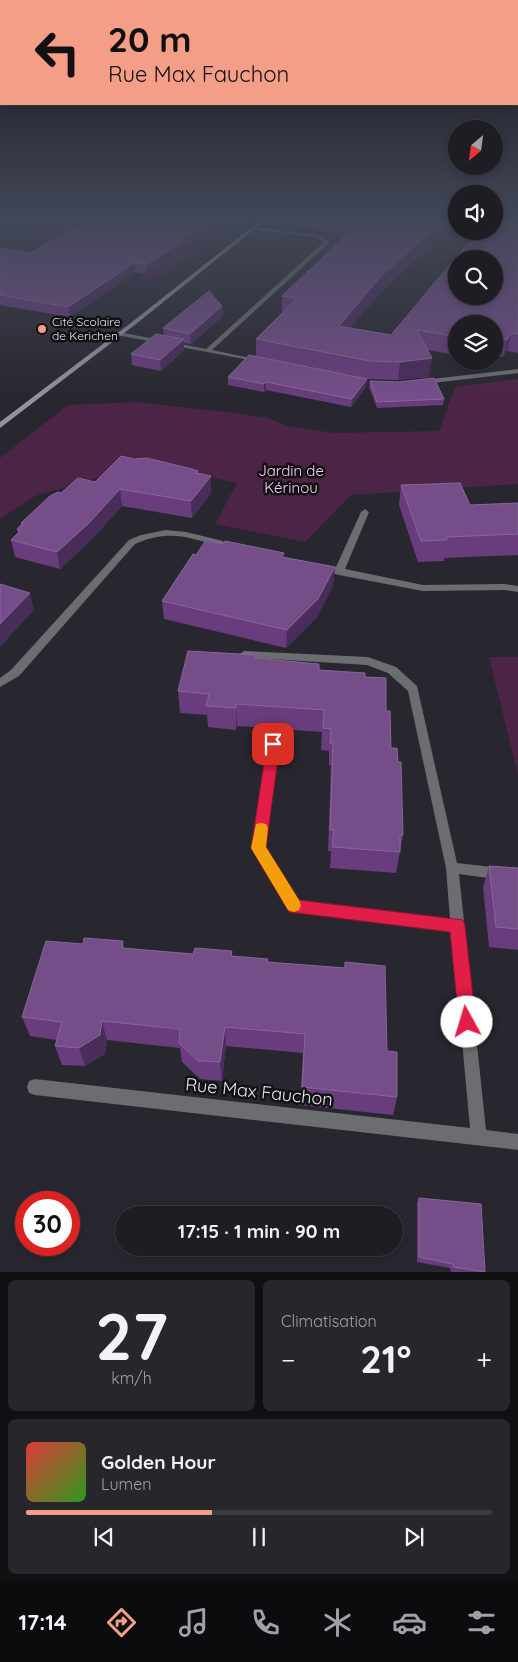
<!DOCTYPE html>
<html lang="fr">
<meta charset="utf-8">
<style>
:root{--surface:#1e1d23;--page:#26262b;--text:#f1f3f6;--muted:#a1a2a6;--line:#3c3b41;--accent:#f49e88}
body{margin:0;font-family:Quicksand,sans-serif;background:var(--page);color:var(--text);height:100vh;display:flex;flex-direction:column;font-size:19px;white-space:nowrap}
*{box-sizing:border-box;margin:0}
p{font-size:16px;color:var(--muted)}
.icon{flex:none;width:28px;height:28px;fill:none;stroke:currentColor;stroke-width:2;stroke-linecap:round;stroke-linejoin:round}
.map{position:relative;height:1272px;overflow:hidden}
.panel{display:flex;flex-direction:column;gap:8px;padding:8px;background:#101013;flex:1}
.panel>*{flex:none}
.top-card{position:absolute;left:0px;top:0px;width:519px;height:105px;box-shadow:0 2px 8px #0003,0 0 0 1px var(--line);background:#f49e88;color:#111;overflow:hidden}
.needle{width:32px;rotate:209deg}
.fabs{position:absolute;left:448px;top:120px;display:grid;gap:10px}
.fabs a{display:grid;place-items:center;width:55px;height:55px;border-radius:50%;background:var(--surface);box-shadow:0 2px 8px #0003,0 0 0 1px var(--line);font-size:25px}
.speed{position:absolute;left:15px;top:1191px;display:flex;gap:10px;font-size:25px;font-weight:700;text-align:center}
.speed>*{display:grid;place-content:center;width:65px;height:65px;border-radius:50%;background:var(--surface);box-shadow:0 2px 8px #0003,0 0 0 1px var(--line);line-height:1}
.speed .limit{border:8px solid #d22;background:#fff;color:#111}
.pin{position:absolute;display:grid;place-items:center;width:42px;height:42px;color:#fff;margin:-21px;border-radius:10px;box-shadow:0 2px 8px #0006}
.me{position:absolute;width:55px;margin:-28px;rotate:354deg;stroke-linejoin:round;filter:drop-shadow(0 0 4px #0008)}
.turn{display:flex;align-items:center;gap:18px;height:105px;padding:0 25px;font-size:22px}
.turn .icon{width:65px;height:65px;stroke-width:2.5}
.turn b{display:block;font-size:35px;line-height:42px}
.big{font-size:38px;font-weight:700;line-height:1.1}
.panel .card{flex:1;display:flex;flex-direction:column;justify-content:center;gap:8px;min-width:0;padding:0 18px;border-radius:8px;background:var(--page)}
.panel .dial{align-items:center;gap:0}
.dial b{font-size:65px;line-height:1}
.song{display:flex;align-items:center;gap:15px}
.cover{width:60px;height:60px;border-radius:8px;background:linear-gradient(135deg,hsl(0 70% 55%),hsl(110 70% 35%))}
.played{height:5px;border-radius:2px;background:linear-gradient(90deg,var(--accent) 40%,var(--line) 40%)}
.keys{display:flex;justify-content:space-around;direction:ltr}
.heat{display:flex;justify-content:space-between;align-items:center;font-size:28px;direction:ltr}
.panel .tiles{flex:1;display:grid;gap:8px;grid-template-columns:1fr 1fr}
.card:last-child{grid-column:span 2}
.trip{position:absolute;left:115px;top:1206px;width:288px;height:50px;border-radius:25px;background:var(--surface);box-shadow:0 2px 8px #0003,0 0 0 1px var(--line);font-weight:700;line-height:50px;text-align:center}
.tabs{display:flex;height:80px;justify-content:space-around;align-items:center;background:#0c0c0e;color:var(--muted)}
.tabs .icon{width:35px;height:35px}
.tabs .on{color:var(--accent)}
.tabs b{font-size:22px;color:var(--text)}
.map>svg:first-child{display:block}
</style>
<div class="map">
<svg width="518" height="1272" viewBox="0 0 518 1272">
<rect width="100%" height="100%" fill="#28272f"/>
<g fill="#4c2446">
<path d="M 67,219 L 99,219 L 62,240 L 34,236 Z"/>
<path d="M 222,219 L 240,219 L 169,270 L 153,279 L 136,281 L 182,249 L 193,251 L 206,242 L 196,240 Z"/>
<path d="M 518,379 L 518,484 L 351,495 L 305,542 L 215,524 L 237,483 L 147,463 L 35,496 L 0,519 L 0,458 L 68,405 L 136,402 L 235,413 L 268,418 L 288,426 L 334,433 L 439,431 L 455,387 Z"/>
<path d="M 489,657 L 518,657 L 518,775 Z"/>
</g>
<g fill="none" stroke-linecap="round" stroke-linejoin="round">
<g fill="#6c6d71" fill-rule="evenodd">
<path d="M 254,227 L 316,235 L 330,242 L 212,350 L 260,360 L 260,362 L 117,335 L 117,333 L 119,332 L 206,349 L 324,242 L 315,237 L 252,229 Z"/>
<path d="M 518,369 L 518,373 L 423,384 L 420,382 L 423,380 Z"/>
<path d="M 365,509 L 369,512 L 345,569 L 423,585 L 504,584 L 518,586 L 518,592 L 504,590 L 423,591 L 339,575 L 318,569 L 316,567 L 321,564 L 336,567 L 361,512 Z"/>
<path d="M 166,530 L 186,532 L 223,541 L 224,543 L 220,546 C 187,537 168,529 135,544 L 19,676 L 0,687 L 0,678 L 11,670 L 129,540 L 141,535 Z"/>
<path d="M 244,651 L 368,657 L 396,667 L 417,686 L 457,863 L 518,870 L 518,882 L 459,874 L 486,1130 L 518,1134 L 518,1150 L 35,1095 L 29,1093 L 27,1087 L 29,1081 L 35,1079 L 470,1128 L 452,931 L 290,911 L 252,848 L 267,744 L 269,741 L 273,740 L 277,741 L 279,744 L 264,847 L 299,901 L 450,919 L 446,868 L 408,691 L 388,673 L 367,665 L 240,657 L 239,655 Z"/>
</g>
<path fill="#92949b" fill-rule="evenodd" d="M 262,219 L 267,219 L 136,324 L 0,428 L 0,422 L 132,322 Z"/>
</g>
<g fill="#683c7d">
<path d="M 227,219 L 146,274 L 135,272 L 70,317 L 0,305 L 0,248 L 30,253 Z"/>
<path d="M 299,219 L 456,219 L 456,222 L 380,293 L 350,328 L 391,335 L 518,219 L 518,353 L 507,351 L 503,357 L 494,356 L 494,324 L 456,324 L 456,355 L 428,350 L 429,377 L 398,380 L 367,379 L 366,387 L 351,407 L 266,390 L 264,392 L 228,385 L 228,377 L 256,357 L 256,339 L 282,313 L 282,296 L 348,233 L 298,227 Z"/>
<path d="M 222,306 L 223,316 L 191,344 L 184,343 L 184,350 L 161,371 L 132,365 L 131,354 L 164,336 L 163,328 Z"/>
<path d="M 370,381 L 444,399 L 443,405 L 377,408 L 369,387 Z"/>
<path d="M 134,459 L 198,471 L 198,473 L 211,493 L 192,518 L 122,506 L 91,540 L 60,569 L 15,557 L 11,540 L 18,533 L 17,529 L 22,525 L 21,523 L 61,493 L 95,482 Z"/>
<path d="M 401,485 L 470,505 L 518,503 L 518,555 L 444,558 L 444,561 L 418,562 L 399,505 Z"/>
<path d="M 196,555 L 284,557 L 335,567 L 333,585 L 317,617 L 286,648 L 164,619 L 162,601 Z"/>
<path d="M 258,659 L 319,670 L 365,677 L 386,711 L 403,835 L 396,873 L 330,868 L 331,851 L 328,851 L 331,765 L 329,765 L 329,751 L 321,750 L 322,732 L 237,726 L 236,730 L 208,727 L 207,715 L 180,713 L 178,691 Z"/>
<path d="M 489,866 L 518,868 L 518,950 L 489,947 L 483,887 Z"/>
<path d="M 123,941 L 124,948 L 193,954 L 232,951 L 232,956 L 268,962 L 344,968 L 345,962 L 387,1051 L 397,1097 L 393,1115 L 300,1105 L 303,1053 L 226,1046 L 222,1081 L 200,1079 L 182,1062 L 180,1048 L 107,1040 L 105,1054 L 85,1066 L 62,1065 L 55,1046 L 57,1040 L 30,1036 L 22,1017 L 83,944 Z"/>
<path d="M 419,1198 L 485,1272 L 451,1272 L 450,1268 L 417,1262 L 417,1203 Z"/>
</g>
<g fill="#482c59">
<path d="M 214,219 L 227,219 L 146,274 L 146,265 Z"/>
<path d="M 446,219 L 456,219 L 456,222 L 380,293 L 337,343 L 339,326 L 381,276 Z"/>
<path d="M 134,263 L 135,272 L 70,317 L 68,307 Z"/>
<path d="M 222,306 L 223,316 L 191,344 L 190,334 Z"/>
<path d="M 511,333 L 507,351 L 503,357 L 507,340 Z"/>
<path d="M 184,339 L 184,350 L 161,371 L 160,360 Z"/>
<path d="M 432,358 L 429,377 L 398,380 L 400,362 Z"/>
<path d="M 367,379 L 366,387 L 351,407 L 352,399 Z"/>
<path d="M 266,382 L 266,390 L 264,392 L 264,384 Z"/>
<path d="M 211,476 L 211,493 L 192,518 L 191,501 Z"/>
<path d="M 120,489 L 122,506 L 91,540 L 60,569 L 57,552 Z"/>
<path d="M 335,567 L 333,585 L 317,617 L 286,648 L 287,630 Z"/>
<path d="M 30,593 L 34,610 L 0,647 L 0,624 Z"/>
<path d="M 236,704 L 237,726 L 236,730 Z"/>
<path d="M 102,1021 L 107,1040 L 105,1054 L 85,1066 L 79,1048 Z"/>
<path d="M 225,1027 L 226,1046 L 222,1081 L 220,1062 Z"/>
</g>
<g fill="#754e89" stroke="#876699" fill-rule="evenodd">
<path d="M 90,219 L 214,219 L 146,265 L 134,263 L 68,307 L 0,295 L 0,248 L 30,253 Z"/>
<path d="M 352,219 L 446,219 L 381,276 L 339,326 L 391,335 L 478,231 L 494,231 L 494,219 L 518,219 L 518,334 L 511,333 L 507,340 L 494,337 L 494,324 L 456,324 L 456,337 L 417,330 L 432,358 L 400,362 L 370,361 L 256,339 L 297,298 L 282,296 L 362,220 ZM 456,259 L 494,259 L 494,296 L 456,296 Z"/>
<path d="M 209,291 L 222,306 L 190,334 L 163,328 Z"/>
<path d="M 156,334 L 184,339 L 160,360 L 131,354 Z"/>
<path d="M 249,355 L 367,379 L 352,399 L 266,382 L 264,384 L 228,377 Z"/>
<path d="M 434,378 L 444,399 L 377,402 L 370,381 L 399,382 Z"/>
<path d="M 121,456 L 134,459 L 147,458 L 188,468 L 198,471 L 197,473 L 211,476 L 191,501 L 120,489 L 89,523 L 57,552 L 11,540 L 20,531 L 17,529 L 23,523 L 21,523 L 50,496 L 58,492 L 61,493 L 78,478 L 95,482 Z"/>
<path d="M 460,483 L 470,505 L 518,503 L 518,534 L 446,537 L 447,540 L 421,541 L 401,485 Z"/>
<path d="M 206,540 L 223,544 L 225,541 L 284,553 L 282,557 L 335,567 L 318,599 L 287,630 L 162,601 L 193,554 L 196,555 Z"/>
<path d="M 0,584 L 30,593 L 0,624 Z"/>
<path d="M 188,651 L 258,655 L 254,658 L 319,664 L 319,670 L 365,673 L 365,677 L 386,678 L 386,711 L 390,711 L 391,748 L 397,748 L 398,762 L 401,762 L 403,835 L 400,835 L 400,852 L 332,847 L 334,830 L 330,830 L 333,743 L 330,743 L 331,729 L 323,728 L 324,710 L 236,704 L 236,708 L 206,706 L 209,694 L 178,691 Z"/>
<path d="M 489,866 L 518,868 L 518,929 L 496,927 Z"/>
<path d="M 84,938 L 123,941 L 122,948 L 193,954 L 195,948 L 232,951 L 231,956 L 268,959 L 267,962 L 345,968 L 345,962 L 385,966 L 387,1051 L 397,1052 L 397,1097 L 302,1087 L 305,1034 L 225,1027 L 220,1062 L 198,1061 L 179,1043 L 180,1029 L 102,1021 L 100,1035 L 79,1048 L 55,1046 L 62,1022 L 22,1017 L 46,941 L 83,944 Z"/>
<path d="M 419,1198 L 481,1204 L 485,1272 L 453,1267 L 453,1264 L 419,1257 Z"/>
</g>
<linearGradient id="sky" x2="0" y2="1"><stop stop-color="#16151a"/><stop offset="0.55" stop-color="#424758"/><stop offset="1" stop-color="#424758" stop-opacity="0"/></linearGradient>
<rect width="518" height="397" fill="url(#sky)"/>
<path fill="#e11d48" stroke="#92132f" d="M 273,739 L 278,740 L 280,744 L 266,847 L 299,900 L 463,920 L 465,926 L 476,1022 L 473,1028 L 467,1030 L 461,1028 L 459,1022 L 450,932 L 289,912 L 251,848 L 267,744 L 269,740 Z"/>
<path fill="#f59e0b" d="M 261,823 L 266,824 L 268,828 L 266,847 L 299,900 L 301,905 L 299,910 L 294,912 L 288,910 L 251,848 L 256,824 Z"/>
<circle fill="#f49e88" stroke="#111114" stroke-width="2" cx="42" cy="329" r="5"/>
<g text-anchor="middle" stroke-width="5" stroke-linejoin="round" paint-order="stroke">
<g font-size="12" fill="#e7e7ec" stroke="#111114" text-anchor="start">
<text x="52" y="326">Cité Scolaire<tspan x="52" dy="14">de Kerichen</tspan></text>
</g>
<g font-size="15" fill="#f6ceed" stroke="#111114">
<text x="291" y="476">Jardin de<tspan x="291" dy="17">Kérinou</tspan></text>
</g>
<g font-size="18" fill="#e7e7ec" stroke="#111114">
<text transform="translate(259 1092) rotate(6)" y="6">Rue Max Fauchon</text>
</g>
</g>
</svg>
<div class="fabs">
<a><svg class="needle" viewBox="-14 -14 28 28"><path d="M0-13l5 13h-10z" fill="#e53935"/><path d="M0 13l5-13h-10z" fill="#a1a2a6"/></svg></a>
<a><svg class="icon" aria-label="sound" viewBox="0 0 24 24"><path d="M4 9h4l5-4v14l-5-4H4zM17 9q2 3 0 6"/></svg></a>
<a><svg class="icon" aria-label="search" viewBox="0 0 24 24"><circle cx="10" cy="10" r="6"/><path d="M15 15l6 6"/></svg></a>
<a><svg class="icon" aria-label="layers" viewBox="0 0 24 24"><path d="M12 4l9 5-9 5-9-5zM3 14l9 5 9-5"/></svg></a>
</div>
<div class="speed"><div class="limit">30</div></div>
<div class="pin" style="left:273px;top:744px;background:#d93025"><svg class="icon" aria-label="arrive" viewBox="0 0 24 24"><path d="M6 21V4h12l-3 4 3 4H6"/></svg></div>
<svg class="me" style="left:467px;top:1022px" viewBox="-20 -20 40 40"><circle r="19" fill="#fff"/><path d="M0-13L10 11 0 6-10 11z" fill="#e11d48"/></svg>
<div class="trip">17:15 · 1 min · 90 m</div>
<div class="top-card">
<div class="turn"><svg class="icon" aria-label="left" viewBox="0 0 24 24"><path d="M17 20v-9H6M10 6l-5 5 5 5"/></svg><div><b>20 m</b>Rue Max Fauchon</div></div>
</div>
</div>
<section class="panel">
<div class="tiles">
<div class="card dial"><b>27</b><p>km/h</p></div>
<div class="card"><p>Climatisation</p>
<div class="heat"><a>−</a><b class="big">21°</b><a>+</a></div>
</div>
<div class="card">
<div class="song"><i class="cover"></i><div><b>Golden Hour</b><p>Lumen</p></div></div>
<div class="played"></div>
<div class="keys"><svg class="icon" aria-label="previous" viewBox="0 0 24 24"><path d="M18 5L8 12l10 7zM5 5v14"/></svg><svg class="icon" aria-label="pause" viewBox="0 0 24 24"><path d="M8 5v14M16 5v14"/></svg><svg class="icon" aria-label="next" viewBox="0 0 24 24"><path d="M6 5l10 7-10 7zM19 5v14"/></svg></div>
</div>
</div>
</section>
<nav class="tabs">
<b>17:14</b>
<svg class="icon on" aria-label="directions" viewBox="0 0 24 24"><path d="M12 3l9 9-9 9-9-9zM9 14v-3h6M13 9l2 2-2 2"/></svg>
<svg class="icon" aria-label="music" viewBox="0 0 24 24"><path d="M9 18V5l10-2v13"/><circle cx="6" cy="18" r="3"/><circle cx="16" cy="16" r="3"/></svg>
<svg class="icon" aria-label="phone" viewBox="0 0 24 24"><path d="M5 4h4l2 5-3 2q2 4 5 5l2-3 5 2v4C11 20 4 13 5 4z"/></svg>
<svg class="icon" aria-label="climate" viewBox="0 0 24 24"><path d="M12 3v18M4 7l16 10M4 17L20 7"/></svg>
<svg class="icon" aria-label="car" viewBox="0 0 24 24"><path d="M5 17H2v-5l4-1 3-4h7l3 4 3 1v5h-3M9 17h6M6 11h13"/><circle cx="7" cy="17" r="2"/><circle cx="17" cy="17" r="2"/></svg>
<svg class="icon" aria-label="filters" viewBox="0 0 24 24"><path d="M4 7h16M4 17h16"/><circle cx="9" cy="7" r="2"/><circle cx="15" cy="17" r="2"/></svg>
</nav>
